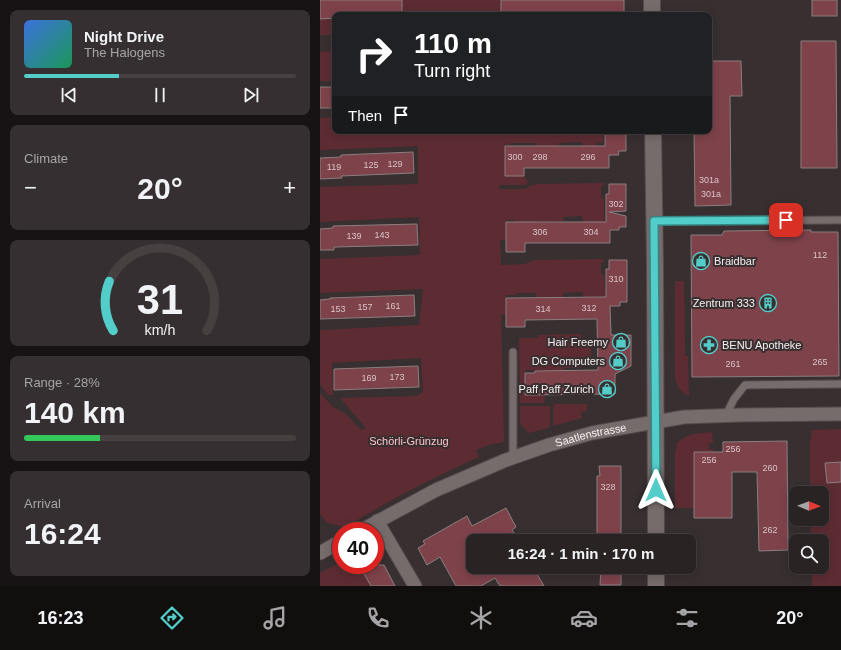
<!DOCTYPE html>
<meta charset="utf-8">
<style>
:root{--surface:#2a2324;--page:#362f31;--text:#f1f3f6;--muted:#a5a4a6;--line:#464041;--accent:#53cdc9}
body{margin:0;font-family:Arial,sans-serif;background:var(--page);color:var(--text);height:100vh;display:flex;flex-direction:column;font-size:15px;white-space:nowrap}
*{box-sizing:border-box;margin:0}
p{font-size:13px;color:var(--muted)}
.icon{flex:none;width:22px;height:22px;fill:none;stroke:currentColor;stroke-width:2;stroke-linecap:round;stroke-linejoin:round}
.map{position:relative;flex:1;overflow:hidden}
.panel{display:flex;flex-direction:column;gap:10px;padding:10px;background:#171314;width:320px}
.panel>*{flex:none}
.hud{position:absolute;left:12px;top:12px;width:380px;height:122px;border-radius:8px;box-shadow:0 2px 10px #0003,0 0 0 1px var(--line);background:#202124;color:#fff;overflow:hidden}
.needle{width:26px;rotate:91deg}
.fabs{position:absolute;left:469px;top:486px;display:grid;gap:8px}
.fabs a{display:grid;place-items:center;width:40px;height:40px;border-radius:8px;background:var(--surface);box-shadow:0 2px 10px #0003,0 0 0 1px var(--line);font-size:20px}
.speed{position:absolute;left:12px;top:522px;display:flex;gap:8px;font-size:20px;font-weight:700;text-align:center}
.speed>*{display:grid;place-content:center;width:52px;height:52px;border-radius:50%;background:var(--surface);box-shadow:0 2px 10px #0003,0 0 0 1px var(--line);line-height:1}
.speed .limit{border:6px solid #d22;background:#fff;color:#111}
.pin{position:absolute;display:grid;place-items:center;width:34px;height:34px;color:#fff;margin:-17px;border-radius:8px;box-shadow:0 2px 6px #0006}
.me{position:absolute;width:44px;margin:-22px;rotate:0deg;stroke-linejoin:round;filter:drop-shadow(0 0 3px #0008)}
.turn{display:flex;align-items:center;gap:14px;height:84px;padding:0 16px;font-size:18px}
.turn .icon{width:52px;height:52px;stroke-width:2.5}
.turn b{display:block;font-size:28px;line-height:34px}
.then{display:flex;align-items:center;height:38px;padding:0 16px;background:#0003;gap:8px;font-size:15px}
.big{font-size:30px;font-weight:700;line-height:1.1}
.panel .tile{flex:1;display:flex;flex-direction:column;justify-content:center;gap:6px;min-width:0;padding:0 14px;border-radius:8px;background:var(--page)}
.panel .dial{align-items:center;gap:0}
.dial svg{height:104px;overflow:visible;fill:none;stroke:var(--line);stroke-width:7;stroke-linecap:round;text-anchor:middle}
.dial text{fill:var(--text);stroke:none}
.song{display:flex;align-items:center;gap:12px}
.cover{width:48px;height:48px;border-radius:6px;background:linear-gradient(135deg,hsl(220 70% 55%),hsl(150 70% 35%))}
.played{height:4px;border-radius:2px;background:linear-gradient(90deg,var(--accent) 35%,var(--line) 35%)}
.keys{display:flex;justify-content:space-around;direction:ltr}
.heat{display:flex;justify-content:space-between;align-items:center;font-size:22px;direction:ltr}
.charge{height:6px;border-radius:3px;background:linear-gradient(90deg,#34c759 28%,var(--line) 0)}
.trip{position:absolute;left:146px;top:534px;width:230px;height:40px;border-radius:8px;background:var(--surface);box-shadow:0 2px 10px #0003,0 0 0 1px var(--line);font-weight:700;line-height:40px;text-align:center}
.tabs{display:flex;height:64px;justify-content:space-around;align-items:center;background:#110e0e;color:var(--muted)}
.tabs .icon{width:28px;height:28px}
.tabs .on{color:var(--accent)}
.tabs b{font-size:18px;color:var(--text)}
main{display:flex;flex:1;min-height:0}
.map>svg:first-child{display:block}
</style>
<main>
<section class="panel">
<div class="tile">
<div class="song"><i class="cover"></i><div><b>Night Drive</b><p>The Halogens</p></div></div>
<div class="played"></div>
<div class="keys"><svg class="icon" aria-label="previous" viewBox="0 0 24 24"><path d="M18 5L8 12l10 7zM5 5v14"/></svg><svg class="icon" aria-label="pause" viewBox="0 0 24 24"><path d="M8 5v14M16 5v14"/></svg><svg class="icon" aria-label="next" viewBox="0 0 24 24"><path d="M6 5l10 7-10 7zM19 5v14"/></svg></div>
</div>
<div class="tile"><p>Climate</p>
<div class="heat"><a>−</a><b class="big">20°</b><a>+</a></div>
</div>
<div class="tile dial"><svg viewBox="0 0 100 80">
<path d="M14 69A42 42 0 1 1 86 69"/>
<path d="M14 69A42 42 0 0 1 11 31" stroke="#53cdc9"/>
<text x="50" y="56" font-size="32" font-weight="700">31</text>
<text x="50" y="72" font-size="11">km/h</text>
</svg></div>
<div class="tile"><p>Range · 28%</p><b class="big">140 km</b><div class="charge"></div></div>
<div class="tile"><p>Arrival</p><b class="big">16:24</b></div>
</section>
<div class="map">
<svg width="521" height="586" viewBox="0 0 521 586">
<rect width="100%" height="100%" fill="#382f30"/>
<g fill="#5d2c33">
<rect x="82" y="0" width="99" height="15"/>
<path d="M 15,18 L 15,35 L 0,35 L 0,19 Z"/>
<path d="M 15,51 L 15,81 L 0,81 L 0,52 Z"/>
<path d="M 15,117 L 15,131 L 283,131 L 283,143 L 277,142 L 277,146 L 263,146 L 262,142 L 239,143 L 239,146 L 216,146 L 215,143 L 191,143 L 190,145 L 185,144 L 185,176 L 204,176 L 208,182 L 205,185 L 179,185 L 179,189 L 205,189 L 212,185 L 217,185 L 217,184 L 284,183 L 284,186 L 281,186 L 281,198 L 284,198 L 284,222 L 263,222 L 262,216 L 243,217 L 243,221 L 195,222 L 194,220 L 186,220 L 186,240 L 180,240 L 181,265 L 205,264 L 214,260 L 284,259 L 284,262 L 281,262 L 281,274 L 284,274 L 285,297 L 263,297 L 263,292 L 243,293 L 243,297 L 216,297 L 216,293 L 196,293 L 196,298 L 195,298 L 195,295 L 186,295 L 186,314 L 181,315 L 184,442 L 169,445 L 156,450 L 159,457 C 112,478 67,501 25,528 L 6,522 L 0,514 L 0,393 L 13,407 L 27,415 L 41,430 L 46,428 L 20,398 L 97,396 L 103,392 L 101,358 L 12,363 L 13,395 L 8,395 L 0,384 L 0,330 L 99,325 L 103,289 L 0,293 L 0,259 L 100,255 L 99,217 L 0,222 L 0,187 L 98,184 L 98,146 L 0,150 L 0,118 Z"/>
<path d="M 355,281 L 364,281 L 365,356 L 368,356 L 369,396 C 361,392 358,388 355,379 Z"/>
<path d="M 261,334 L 261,341 L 271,341 L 271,362 L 261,362 L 261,368 L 244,368 L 244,371 L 205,370 L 205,395 L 225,395 L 224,403 L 200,403 L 199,338 L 218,338 L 218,335 Z"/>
<path d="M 235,404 L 267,404 L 267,411 L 261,412 L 262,418 L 233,426 L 233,407 Z"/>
<path d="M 200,406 L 229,406 L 230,407 L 230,426 L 228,428 L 209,433 L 200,424 Z"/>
<path d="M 521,429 L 521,586 L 492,586 L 492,567 L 502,567 L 502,541 L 491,541 L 490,519 L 502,519 L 502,493 L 490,493 L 490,444 L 492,430 Z"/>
<path d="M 392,432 L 393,443 L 389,443 L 389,449 L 393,449 L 393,452 L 374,452 L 374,508 L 355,508 L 355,453 L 357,443 C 370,432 376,434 392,432 Z"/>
<path d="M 21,562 L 21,565 L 39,565 L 51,586 L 0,586 L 0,573 Z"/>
</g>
<g fill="#7e424b" stroke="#897f7f">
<path d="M 0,0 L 82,0 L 82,15 L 15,15 L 15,18 L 0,19 Z"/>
<rect x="181" y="0" width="123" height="15"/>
<rect x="492" y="0" width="25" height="16"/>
<path d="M 481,41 L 516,41 L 517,168 L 481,168 Z"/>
<path d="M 389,61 L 421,61 L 422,96 L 410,96 L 411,205 L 375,206 L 374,131 L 389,131 Z"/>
<rect x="0" y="87" width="15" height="21"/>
<path d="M 285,131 L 306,131 L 306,151 L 298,151 L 299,155 L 289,155 L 289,168 L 204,168 L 204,176 L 185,176 L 185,146 L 285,146 Z"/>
<path d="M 93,152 L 94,173 L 21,176 L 22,178 L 0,179 L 0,158 L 21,157 L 21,155 Z"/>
<path d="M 289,184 L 306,184 L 306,211 L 289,212 L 306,216 L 306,227 L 299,227 L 299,230 L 290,230 L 290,243 L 205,243 L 205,252 L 186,252 L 186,222 L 286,222 L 286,194 L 289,194 Z"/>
<path d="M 97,224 L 98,245 L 14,247 L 14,250 L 0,250 L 0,229 L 13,228 L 13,226 Z"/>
<path d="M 491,230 L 491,232 L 518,232 L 519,376 L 372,377 L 371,235 L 402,235 L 404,231 Z"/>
<path d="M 289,260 L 307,260 L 307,302 L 300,302 L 300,306 L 290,306 L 291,335 L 311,335 L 311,366 L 295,374 L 295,394 L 205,395 L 205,373 L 215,373 L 215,371 L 278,370 L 277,319 L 205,320 L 205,327 L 186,327 L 186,298 L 286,297 L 286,269 L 289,269 Z"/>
<path d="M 94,295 L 95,316 L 0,319 L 0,300 L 10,299 L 10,298 Z"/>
<path d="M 98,366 L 99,387 L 14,390 L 14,369 Z"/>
<path d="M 467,441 L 468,550 L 439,551 L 437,472 L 412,472 L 412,518 L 374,518 L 374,452 L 403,452 L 403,442 Z"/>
<path d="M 521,462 L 521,482 L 507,483 L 505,463 Z"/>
<path d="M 279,466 L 301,466 L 301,541 L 280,541 L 280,536 L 277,536 L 277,476 L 280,476 Z"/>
<path d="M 186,508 L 196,527 L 192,530 L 199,541 L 153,541 L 153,567 L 213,567 L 224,586 L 180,586 L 175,578 L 161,586 L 136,586 L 120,557 L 107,565 L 98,548 L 105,544 L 103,541 L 147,516 L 152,526 Z"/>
<path d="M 39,565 L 64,565 L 75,586 L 51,586 Z"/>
<path d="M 281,567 L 301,567 L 301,585 L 280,585 Z"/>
</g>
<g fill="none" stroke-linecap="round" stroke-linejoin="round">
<g stroke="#534b4c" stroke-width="9">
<g id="service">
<path d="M 334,221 L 521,220"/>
<path d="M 193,352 L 193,458"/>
<path d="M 406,415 L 414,399 L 425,385 L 521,384"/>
</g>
</g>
<g stroke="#534b4c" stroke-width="15">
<g id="minor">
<path d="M 57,521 L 95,586"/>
<path id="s1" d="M 40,531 L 116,490 L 186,460 L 229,445 L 272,433 L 364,417 L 421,415 L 521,414"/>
<path d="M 0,553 L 21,541"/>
</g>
</g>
<g stroke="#534b4c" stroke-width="18">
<g id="tertiary">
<path d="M 332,0 L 332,15"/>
<path d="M 333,131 L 335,264 L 336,541"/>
<path d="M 336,567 L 336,586"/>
</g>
</g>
<use href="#service" stroke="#766c6c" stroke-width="7"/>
<use href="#minor" stroke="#766c6c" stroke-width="13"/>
<use href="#tertiary" stroke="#766c6c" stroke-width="16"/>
</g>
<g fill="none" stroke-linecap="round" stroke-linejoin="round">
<g stroke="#368583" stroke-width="10">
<path id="route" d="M 336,490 L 334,221 L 466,220"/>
</g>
<use href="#route" stroke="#53cdc9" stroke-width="7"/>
</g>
<defs>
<g id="shop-ring" transform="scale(0.9)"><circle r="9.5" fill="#382f30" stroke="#53cdc9" stroke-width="1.5"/><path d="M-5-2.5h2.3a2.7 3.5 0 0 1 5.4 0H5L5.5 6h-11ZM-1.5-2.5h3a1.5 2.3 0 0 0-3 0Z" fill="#53cdc9"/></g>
<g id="building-ring" transform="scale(0.9)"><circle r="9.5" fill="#382f30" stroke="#53cdc9" stroke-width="1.5"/><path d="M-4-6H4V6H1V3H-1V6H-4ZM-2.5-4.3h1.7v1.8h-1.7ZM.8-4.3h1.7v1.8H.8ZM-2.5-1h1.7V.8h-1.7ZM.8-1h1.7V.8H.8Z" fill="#53cdc9"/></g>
<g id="pharmacy-ring" transform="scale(0.9)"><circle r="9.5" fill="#382f30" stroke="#53cdc9" stroke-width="1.5"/><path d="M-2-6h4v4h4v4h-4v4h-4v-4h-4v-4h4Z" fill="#53cdc9"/></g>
</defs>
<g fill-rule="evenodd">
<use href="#shop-ring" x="381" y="261"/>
<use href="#building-ring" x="448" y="303"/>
<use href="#shop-ring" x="301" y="342"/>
<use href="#pharmacy-ring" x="389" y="345"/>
<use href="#shop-ring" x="298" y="361"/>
<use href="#shop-ring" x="287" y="389"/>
</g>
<g text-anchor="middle" stroke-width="4" stroke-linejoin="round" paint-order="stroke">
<g font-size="9" fill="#d8c4c7">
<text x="195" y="160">300</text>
<text x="220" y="160">298</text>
<text x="268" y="160">296</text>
<text x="75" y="167">129</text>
<text x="51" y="168">125</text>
<text x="14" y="170">119</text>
<text x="389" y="183">301a</text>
<text x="391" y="197">301a</text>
<text x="296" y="207">302</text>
<text x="220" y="235">306</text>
<text x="271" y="235">304</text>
<text x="62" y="238">143</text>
<text x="34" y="239">139</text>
<text x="500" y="258">112</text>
<text x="296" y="282">310</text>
<text x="73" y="309">161</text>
<text x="45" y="310">157</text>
<text x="269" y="311">312</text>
<text x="18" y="312">153</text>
<text x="223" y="312">314</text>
<text x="500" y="365">265</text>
<text x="413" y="367">261</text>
<text x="77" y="380">173</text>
<text x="49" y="381">169</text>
<text x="413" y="452">256</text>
<text x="389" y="463">256</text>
<text x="450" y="471">260</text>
<text x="288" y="490">328</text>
<text x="450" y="533">262</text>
</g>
<g font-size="11" fill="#f6f0f0" stroke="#382f30" text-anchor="end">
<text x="394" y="265" text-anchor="start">Braidbar</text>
<text x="435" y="307">Zentrum 333</text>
<text x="288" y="346">Hair Freemy</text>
<text x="402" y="349" text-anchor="start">BENU Apotheke</text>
<text x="285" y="365">DG Computers</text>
<text x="274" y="393">Paff Paff Zurich</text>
</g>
<g font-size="11" fill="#f6f0f0" stroke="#382f30">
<text dy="4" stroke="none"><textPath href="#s1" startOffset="251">Saatlenstrasse</textPath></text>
</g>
<g font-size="11" fill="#fec3c9" stroke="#382f30">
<text x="89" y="445">Schörli-Grünzug</text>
</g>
</g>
</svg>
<div class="fabs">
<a><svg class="needle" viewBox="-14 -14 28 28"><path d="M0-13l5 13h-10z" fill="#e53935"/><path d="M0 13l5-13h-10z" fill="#a5a4a6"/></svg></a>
<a><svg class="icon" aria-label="search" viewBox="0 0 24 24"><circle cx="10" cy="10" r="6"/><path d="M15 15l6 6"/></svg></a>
</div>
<div class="speed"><div class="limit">40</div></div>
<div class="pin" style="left:466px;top:220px;background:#d93025"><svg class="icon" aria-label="arrive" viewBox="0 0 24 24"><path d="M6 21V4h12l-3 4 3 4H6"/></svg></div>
<svg class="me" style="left:336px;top:490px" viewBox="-20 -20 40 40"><path d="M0-17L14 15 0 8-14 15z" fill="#53cdc9" stroke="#fff" stroke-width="4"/></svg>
<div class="trip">16:24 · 1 min · 170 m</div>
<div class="hud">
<div class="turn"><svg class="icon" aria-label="right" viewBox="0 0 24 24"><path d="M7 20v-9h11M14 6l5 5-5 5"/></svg><div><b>110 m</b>Turn right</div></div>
<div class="then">Then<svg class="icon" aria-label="arrive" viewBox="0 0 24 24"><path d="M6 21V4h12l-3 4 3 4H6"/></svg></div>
</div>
</div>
</main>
<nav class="tabs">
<b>16:23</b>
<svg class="icon on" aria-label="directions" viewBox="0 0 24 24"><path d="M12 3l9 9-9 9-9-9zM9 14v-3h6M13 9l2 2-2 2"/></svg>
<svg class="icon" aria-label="music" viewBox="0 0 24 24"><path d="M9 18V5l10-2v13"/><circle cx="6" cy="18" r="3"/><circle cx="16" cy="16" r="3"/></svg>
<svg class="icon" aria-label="phone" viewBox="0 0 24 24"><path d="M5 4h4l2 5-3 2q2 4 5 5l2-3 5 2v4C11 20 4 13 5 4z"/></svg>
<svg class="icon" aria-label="climate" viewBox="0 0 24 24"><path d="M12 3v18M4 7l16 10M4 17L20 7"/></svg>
<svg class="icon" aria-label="car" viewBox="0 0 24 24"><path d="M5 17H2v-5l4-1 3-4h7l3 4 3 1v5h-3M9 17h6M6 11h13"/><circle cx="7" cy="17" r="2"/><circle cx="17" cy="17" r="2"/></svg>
<svg class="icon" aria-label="filters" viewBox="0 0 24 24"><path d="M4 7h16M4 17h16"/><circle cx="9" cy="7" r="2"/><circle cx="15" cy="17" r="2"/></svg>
<b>20°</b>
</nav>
